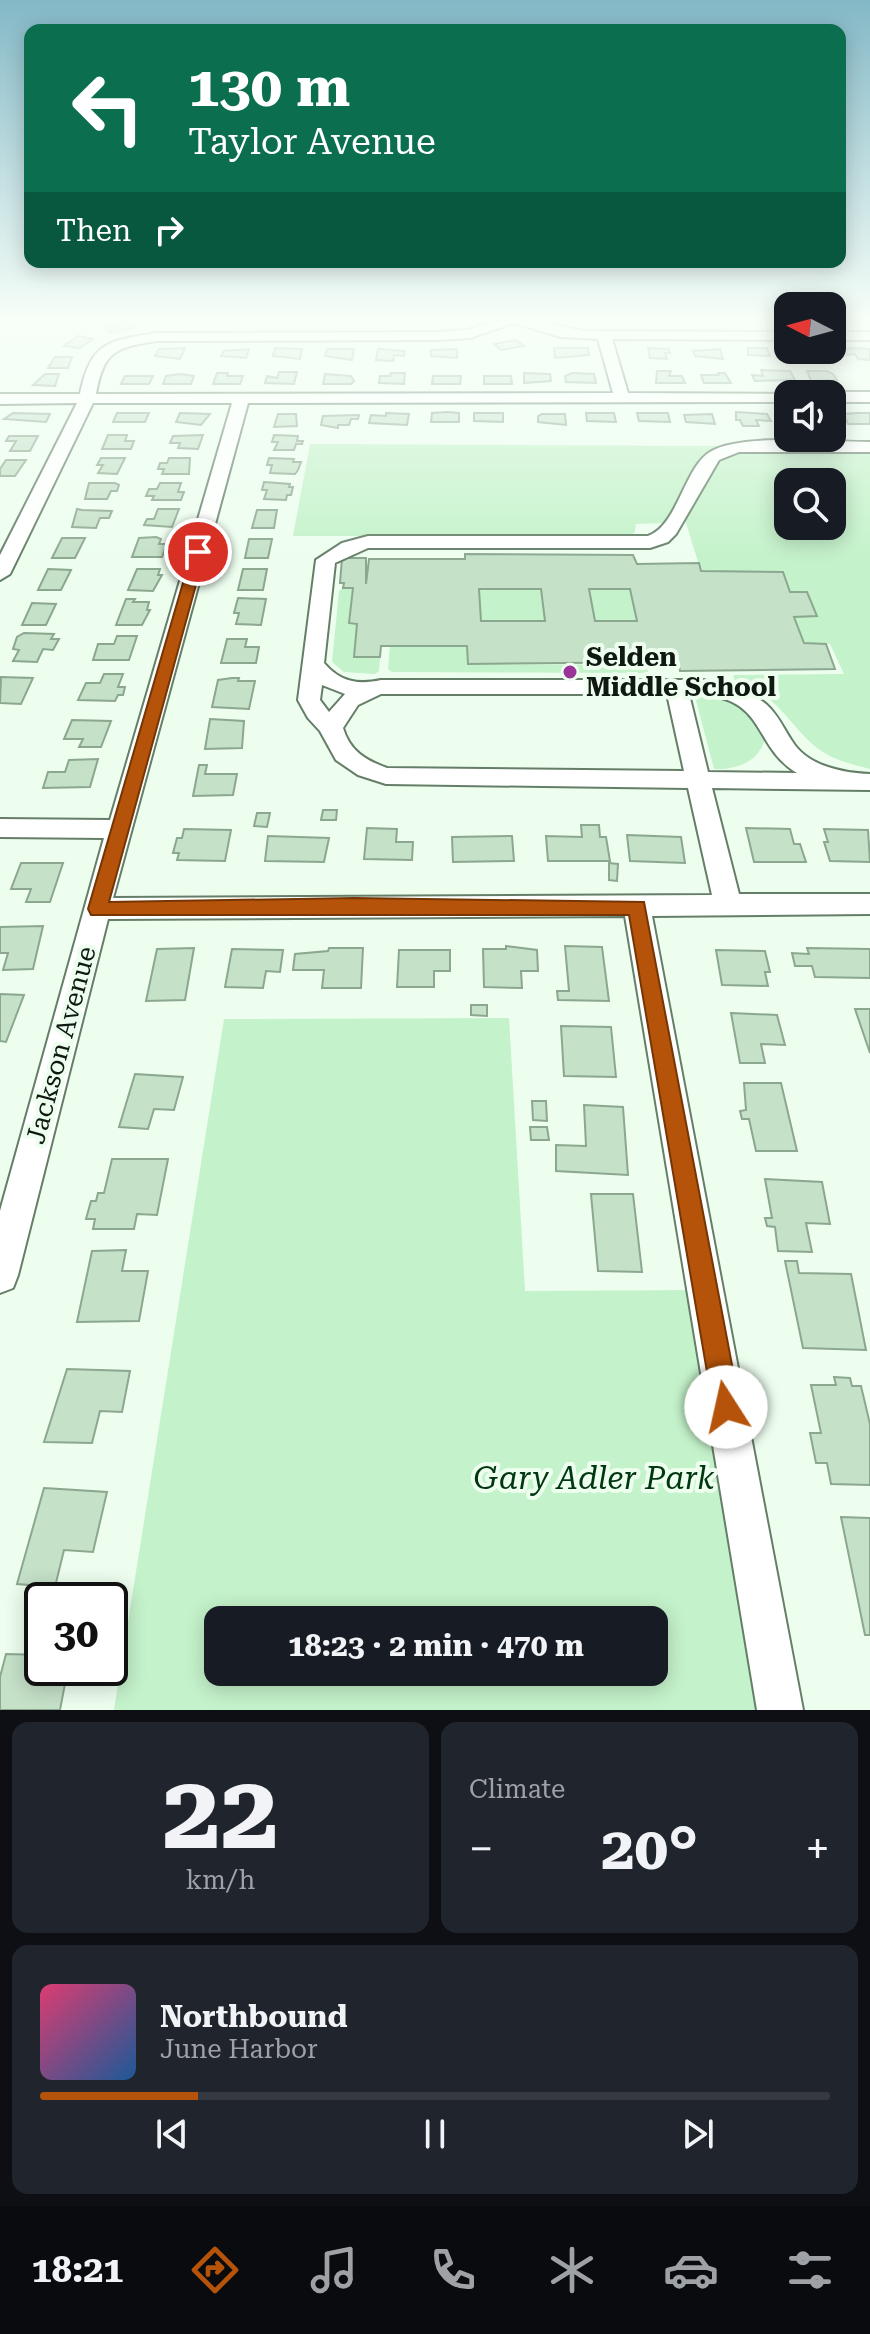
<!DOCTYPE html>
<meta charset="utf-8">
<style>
:root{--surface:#171b24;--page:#20242c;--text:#f1f3f6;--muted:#9ea1a6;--line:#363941;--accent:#b45309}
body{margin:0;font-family:"Roboto Serif",serif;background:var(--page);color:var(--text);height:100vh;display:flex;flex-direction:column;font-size:30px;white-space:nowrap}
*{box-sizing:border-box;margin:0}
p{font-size:26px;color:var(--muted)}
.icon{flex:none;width:44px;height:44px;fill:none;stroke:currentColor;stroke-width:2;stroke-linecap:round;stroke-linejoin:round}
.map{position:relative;height:1710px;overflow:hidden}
.panel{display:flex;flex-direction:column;gap:12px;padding:12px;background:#0d0f14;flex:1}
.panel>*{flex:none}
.banner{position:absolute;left:24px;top:24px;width:822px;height:244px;border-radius:16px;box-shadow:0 4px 20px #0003;background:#0b6e4f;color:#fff;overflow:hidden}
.needle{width:52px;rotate:276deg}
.fabs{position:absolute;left:774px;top:292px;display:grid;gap:16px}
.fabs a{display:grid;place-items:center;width:72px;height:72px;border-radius:16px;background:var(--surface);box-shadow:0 4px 20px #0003;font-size:40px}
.speed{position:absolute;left:24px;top:1582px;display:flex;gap:16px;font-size:40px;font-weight:700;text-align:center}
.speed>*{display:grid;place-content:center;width:104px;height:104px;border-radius:50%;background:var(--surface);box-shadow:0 4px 20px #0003;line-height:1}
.speed .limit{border:4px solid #111;border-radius:12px;background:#fff;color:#111}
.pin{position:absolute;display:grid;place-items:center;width:68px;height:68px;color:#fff;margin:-34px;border:4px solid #fff;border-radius:50%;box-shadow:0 2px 8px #0007}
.me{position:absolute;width:88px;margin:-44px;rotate:350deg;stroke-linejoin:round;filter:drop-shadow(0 0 6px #0008)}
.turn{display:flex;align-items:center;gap:28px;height:168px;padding:0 32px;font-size:36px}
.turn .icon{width:104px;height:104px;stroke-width:2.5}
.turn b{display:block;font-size:56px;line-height:68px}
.then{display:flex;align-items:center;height:76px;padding:0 32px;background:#0003;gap:16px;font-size:30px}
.big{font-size:60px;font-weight:700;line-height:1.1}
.panel .widget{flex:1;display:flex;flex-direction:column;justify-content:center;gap:12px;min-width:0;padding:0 28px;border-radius:16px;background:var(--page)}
.panel .dial{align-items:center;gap:0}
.dial b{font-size:104px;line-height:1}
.song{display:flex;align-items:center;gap:24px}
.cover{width:96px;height:96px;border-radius:12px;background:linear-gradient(135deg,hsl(340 70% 55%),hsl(210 70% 35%))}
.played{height:8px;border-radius:4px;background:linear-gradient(90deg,var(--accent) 20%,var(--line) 20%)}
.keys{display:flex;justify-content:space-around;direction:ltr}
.heat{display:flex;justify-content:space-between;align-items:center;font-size:44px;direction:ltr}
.panel .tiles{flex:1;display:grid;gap:12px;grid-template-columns:1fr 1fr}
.widget:last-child{grid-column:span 2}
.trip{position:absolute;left:204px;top:1606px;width:464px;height:80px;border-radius:16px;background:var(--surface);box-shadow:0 4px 20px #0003;font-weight:700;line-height:80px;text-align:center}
.tab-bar{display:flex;height:128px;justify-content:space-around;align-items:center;background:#090b0e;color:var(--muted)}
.tab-bar .icon{width:56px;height:56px}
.tab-bar .on{color:var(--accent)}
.tab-bar b{font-size:36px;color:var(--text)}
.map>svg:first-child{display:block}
</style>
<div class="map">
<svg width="870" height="1710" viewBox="0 0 870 1710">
<rect width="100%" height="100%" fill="#edfeef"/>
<g fill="#c4f2ca" fill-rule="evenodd">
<path d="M 310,444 L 720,446 L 665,523 L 636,524 L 635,532 L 630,536 L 293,536 Z"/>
<path d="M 741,453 L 870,453 L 870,769 C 851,764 833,760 817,748 C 785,721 781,697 735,681 L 733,675 L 844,674 L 830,644 L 804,643 L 794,617 L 817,616 L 807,592 L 790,592 L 782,572 L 701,571 L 685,520 C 700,487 702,460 741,453 ZM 788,482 L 832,482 L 832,526 L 788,526 Z"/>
<path d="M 343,588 L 353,588 L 349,623 L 357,624 L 354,656 L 380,657 L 379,671 L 375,674 L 344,672 L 332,662 L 339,591 Z"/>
<path d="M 479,589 L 541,589 L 545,621 L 481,621 Z"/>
<path d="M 589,589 L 630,589 L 637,621 L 595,621 Z"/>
<path d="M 390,645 L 467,646 L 468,664 L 647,665 L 648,673 L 392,672 L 388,669 Z"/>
<path d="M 694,693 C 732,695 743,706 766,734 C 762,760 739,770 714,769 Z"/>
<path d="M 509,1018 L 525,1291 L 704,1290 L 776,1710 L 114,1710 L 224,1019 ZM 218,1620 L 654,1620 L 654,1672 L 218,1672 Z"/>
</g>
<g fill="#c5e1c8" stroke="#8ca78f" stroke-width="2" fill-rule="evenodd">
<path d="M 126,321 L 135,327 L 111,333 L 103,327 Z"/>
<path d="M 78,336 L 93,339 L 80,348 L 64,346 Z"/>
<path d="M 516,340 L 524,346 L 501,350 L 494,344 Z"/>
<path d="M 185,348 L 180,359 L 155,356 L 159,349 Z"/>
<path d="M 275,348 L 302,349 L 300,359 L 273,356 Z"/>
<path d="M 554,348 L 588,348 L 589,355 L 555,358 Z"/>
<path d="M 648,348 L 668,349 L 670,353 L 665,353 L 667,359 L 650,358 Z"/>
<path d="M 748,348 L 767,348 L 770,356 L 748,355 Z"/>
<path d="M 851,348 L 870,349 L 870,360 L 858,359 L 855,354 L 847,355 L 844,350 Z"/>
<path d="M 249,349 L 246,358 L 221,356 L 224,351 Z"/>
<path d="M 327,349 L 354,349 L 352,360 L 325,356 Z"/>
<path d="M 378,349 L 405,351 L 404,356 L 394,355 L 393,361 L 376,360 Z"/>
<path d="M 457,349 L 457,358 L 431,356 L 431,350 Z"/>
<path d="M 720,349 L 723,359 L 695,356 L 693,351 Z"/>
<path d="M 793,350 L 821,350 L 825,356 L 814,354 L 817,360 L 799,360 Z"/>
<path d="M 55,357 L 72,357 L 68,368 L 48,368 Z"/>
<path d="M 761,370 L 790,371 L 795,380 L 755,381 L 752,375 L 763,376 Z"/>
<path d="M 657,371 L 671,371 L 669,376 L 682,376 L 685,383 L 656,383 Z"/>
<path d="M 807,371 L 827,371 L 833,374 L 837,380 L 811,381 Z"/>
<path d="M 279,372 L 297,372 L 294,384 L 265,383 L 267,376 L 277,378 Z"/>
<path d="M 217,373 L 228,373 L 227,376 L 243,376 L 240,384 L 213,384 Z"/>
<path d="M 391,373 L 405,373 L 404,384 L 379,383 L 380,376 L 390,376 Z"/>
<path d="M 524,373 L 550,374 L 551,381 L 524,383 Z"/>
<path d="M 572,373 L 594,374 L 596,383 L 566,382 L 565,376 Z"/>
<path d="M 718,373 L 725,373 L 731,383 L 704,383 L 701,375 L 719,375 Z"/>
<path d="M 45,374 L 59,374 L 55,386 L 33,385 Z"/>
<path d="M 181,374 L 194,376 L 191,384 L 163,384 L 166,376 Z"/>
<path d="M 325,374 L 351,376 L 354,381 L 351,384 L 323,384 Z"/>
<path d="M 125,376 L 153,376 L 149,384 L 121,384 Z"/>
<path d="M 433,376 L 461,376 L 460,384 L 432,384 Z"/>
<path d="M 484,376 L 511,376 L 512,384 L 484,384 Z"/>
<path d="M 447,412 L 459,413 L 459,422 L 431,422 L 432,413 Z"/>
<path d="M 736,412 L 767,414 L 771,421 L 756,420 L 759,426 L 743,426 L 740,420 L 736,420 Z"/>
<path d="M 13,413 L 50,414 L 46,422 L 4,419 Z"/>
<path d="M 117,413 L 149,413 L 145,422 L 113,422 Z"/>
<path d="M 180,413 L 210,414 L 201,425 L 176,422 Z"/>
<path d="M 386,413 L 409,414 L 407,425 L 369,423 L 371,415 L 386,416 Z"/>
<path d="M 474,413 L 503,413 L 503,422 L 474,421 Z"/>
<path d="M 586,413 L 614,413 L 616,422 L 587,421 Z"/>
<path d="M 637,413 L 668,413 L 670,422 L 639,421 Z"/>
<path d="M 857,413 L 870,413 L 870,424 L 848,424 L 844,414 Z"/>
<path d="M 278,414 L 296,414 L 297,426 L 274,427 Z"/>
<path d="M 542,414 L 565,414 L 566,425 L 538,422 L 538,416 Z"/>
<path d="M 712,414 L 715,424 L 686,422 L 684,415 Z"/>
<path d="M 359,415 L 358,419 L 351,419 L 349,425 L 338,425 L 338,428 L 321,425 L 323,416 Z"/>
<path d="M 108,435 L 127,435 L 125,441 L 134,441 L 131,449 L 102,449 Z"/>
<path d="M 203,435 L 198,449 L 178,448 L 180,443 L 170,443 L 173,436 Z"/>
<path d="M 274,435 L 298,436 L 297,441 L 303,441 L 302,444 L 296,444 L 294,450 L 274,450 L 278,442 L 272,442 Z"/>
<path d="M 9,436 L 38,436 L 30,451 L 10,451 L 16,441 L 6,441 Z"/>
<path d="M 101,458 L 125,458 L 117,474 L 98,473 L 103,465 L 97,465 Z"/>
<path d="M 169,458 L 190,458 L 189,474 L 162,474 L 164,469 L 158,469 L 160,463 L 167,463 Z"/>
<path d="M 269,458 L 294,459 L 293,462 L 301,462 L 298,470 L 295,474 L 270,473 L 272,465 L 267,465 Z"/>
<path d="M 6,460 L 26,460 L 15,476 L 0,476 L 0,469 Z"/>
<path d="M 264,482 L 290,484 L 289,487 L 293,487 L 291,495 L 287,495 L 286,500 L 264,499 L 267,490 L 262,490 Z"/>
<path d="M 89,483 L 115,483 L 119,485 L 117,491 L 111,491 L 107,499 L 85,499 Z"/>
<path d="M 160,483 L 181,483 L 178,492 L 184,492 L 181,500 L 152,500 L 154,496 L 146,496 L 149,489 L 157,489 Z"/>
<path d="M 77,509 L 82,510 L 112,511 L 109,518 L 100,518 L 96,528 L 72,527 Z"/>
<path d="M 158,509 L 179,509 L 172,527 L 144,525 L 147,519 L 154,519 Z"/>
<path d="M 257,510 L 277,510 L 274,528 L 252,528 Z"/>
<path d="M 156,537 L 161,539 L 159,544 L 167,544 L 162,557 L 132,557 L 139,538 Z"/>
<path d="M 62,538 L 85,538 L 75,558 L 52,558 Z"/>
<path d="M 249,539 L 272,539 L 268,558 L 245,558 Z"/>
<path d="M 465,554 L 633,555 L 637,564 L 699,563 L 701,571 L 783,572 L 790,592 L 807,592 L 817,616 L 794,617 L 804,643 L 826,644 L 835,669 L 680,671 L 678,662 L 468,664 L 467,646 L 381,646 L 380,657 L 354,657 L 357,624 L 349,623 L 353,588 L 343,588 L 344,583 L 340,583 L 342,558 L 366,558 L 366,584 L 369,559 L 465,559 ZM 479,589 L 541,589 L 545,621 L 481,621 ZM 589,589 L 630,589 L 637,621 L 595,621 Z"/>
<path d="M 48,569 L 71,570 L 61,590 L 38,590 Z"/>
<path d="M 137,569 L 160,569 L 158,575 L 162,575 L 153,591 L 128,590 Z"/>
<path d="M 243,569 L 267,569 L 263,590 L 238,590 Z"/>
<path d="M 238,598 L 266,599 L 261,625 L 236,624 L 239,613 L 234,613 Z"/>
<path d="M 126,599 L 135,599 L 133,602 L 149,602 L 147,610 L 150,610 L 142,625 L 116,625 Z"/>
<path d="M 32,603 L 56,604 L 46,625 L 22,625 Z"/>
<path d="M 24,633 L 54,634 L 51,639 L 59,639 L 53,650 L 43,649 L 37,662 L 13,661 L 19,650 L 13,649 L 17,637 Z"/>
<path d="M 117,636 L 137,636 L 129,660 L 93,660 L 98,644 L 114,644 Z"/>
<path d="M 227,639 L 247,639 L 245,647 L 259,647 L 256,663 L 221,663 Z"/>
<path d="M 104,674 L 123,674 L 118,687 L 125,687 L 123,695 L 118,695 L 115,701 L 78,700 L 86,683 L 100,683 Z"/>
<path d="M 1,677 L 33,678 L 21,704 L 0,703 Z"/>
<path d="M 232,678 L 239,678 L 238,681 L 255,681 L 249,709 L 212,707 L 218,680 Z"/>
<path d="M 210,719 L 244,721 L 242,748 L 205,749 Z"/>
<path d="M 72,720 L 111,721 L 101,747 L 79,747 L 83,739 L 64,739 Z"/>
<path d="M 98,759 L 90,787 L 43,788 L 48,772 L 65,772 L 69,760 Z"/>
<path d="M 199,765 L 207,765 L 205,774 L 237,774 L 233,795 L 193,796 Z"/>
<path d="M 323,810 L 337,810 L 336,820 L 321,820 Z"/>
<path d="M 257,813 L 270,813 L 267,827 L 254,826 Z"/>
<path d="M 581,825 L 599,825 L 600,837 L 606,837 L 610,861 L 548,861 L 546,836 L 582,837 Z"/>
<path d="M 367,828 L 397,829 L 396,842 L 413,842 L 412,860 L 364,859 Z"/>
<path d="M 746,828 L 790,829 L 794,844 L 800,844 L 806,862 L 754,862 Z"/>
<path d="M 184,829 L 231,830 L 225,861 L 177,860 L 179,853 L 173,853 L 177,838 L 182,838 Z"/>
<path d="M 824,829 L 868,830 L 870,862 L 830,861 L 824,842 L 828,842 Z"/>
<path d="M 627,835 L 681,837 L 685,863 L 630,861 Z"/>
<path d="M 268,836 L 329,838 L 324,862 L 265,861 Z"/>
<path d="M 512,836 L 514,861 L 453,862 L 452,837 Z"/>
<path d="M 21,863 L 63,863 L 50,902 L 26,902 L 31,889 L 11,889 Z"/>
<path d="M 609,863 L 618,864 L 617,881 L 609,880 Z"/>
<path d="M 43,926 L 33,969 L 3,970 L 8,953 L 0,953 L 0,927 Z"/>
<path d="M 506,946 L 537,950 L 538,971 L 521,971 L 522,988 L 484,987 L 483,949 L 506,949 Z"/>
<path d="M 565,946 L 602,947 L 609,1001 L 558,1000 L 557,991 L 569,991 Z"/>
<path d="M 194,948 L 185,1000 L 146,1001 L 157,949 Z"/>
<path d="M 329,948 L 363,948 L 361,988 L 322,988 L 324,970 L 293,970 L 295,954 L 328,951 Z"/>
<path d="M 807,948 L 870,949 L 870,978 L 815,977 L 812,966 L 795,966 L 792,953 L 809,954 Z"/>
<path d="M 232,949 L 283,950 L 280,972 L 266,971 L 263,988 L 225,987 Z"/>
<path d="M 399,950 L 450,950 L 450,971 L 434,971 L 434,987 L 397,987 Z"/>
<path d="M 716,950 L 765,951 L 770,972 L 765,972 L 768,986 L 722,985 Z"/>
<path d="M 0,994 L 24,995 L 6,1042 L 0,1041 Z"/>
<path d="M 471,1005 L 487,1005 L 487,1016 L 471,1015 Z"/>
<path d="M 855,1009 L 870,1009 L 870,1053 Z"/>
<path d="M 731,1013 L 777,1015 L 785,1045 L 761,1044 L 765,1063 L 740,1063 Z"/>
<path d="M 561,1026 L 611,1027 L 616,1077 L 564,1076 Z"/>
<path d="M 135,1074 L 183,1077 L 174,1110 L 154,1109 L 148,1129 L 119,1127 Z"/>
<path d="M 744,1083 L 781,1083 L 797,1151 L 756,1151 L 749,1119 L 742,1119 L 740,1111 L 746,1110 Z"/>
<path d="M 532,1101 L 546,1101 L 547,1121 L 533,1120 Z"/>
<path d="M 584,1105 L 623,1107 L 628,1175 L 556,1171 L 556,1145 L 586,1146 Z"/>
<path d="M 530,1127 L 547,1127 L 549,1140 L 531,1140 Z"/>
<path d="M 112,1159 L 168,1159 L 157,1215 L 137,1214 L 134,1229 L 93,1229 L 95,1219 L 86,1219 L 91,1201 L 96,1201 L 98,1193 L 104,1193 Z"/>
<path d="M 765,1179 L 822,1182 L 830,1224 L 806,1223 L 812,1252 L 778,1251 L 775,1227 L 767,1226 L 765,1218 L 772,1218 Z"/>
<path d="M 591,1194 L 633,1194 L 642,1272 L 598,1271 Z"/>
<path d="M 126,1250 L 122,1271 L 148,1271 L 139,1321 L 77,1322 L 92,1251 Z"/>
<path d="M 785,1261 L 797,1261 L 799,1273 L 851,1274 L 866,1350 L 803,1348 Z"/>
<path d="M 67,1369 L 130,1371 L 122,1412 L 100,1411 L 92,1443 L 44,1442 Z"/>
<path d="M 834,1377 L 850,1378 L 852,1386 L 861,1386 L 870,1424 L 870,1485 L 831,1484 L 827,1463 L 816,1463 L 810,1433 L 821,1433 L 811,1385 L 836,1385 Z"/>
<path d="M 44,1488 L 107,1492 L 93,1552 L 64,1550 L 55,1587 L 17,1584 Z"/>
<path d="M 841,1517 L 870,1518 L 870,1635 L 865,1635 Z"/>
<path d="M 6,1654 L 42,1655 L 42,1668 L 68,1668 L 60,1710 L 0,1710 L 0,1677 Z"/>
</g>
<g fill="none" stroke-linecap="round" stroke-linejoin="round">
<g stroke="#657e68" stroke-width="4">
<g id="minor">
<path d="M 494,321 L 537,321 L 583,331 L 788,332 L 788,340 L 612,339 L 628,393 L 794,394 L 788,394 L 788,402 L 248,403 L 113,898 L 712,895 L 688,788 L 386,784 L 358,775 L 336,760 L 320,731 L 308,718 L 298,700 L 316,560 L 342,543 L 368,536 L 648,536 C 678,525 684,468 710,452 C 740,433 831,442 870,442 L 870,452 L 739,452 L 719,460 L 676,534 L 668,542 L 650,548 L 368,548 L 335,563 L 324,663 C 340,682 358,685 381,680 L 703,680 C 725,685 750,690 767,705 C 778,715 784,729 792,741 C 807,766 843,773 870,774 L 870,790 L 712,788 L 739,894 L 870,894 L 870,914 L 652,916 L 803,1710 L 757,1710 L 625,916 L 108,919 L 18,1275 L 13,1288 L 0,1293 L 0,1211 L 104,838 L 0,837 L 0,819 L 110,820 L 232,403 L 93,403 L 10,574 L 0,580 L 0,555 L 77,403 L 0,404 L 0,394 L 80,394 C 91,341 109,341 156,333 L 438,332 L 468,330 ZM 514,323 L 561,337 L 598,339 L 613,393 L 96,394 C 104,350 116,348 156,341 L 438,340 L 470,338 ZM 322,685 L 345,694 L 329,712 L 320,700 ZM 381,694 L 667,694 L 684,771 L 387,768 C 365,760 350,751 343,728 L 358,705 ZM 689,694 C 769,694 750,745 797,773 L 708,772 Z"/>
<rect x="832" y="332" width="38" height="8"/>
<path d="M 832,392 L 870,392 L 870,402 L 832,402 L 832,394 L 826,394 Z"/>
</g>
</g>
<use href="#minor" fill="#fff" fill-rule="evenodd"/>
</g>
<linearGradient id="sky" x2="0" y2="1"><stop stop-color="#83b8c6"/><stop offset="0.57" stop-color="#f7fff8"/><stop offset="1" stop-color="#f7fff8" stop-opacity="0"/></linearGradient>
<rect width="870" height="561" fill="url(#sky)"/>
<path fill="#b45309" stroke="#753606" stroke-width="2" d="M 198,548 L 205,552 L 109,902 L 354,898 L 644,902 L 740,1407 L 736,1417 L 726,1420 L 717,1417 L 713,1407 L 629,915 L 91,915 L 88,909 L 192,552 Z"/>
<circle fill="#9a3499" stroke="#edfeef" stroke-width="3" cx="570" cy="672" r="8"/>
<g text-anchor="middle" stroke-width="8" stroke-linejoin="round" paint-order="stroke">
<g font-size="26" font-weight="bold" fill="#0f1911" stroke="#edfeef" text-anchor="start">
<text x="586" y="666">Selden<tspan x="586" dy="30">Middle School</tspan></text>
</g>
<g font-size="26" fill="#0f1911" stroke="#edfeef">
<text transform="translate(61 1045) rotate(-75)" y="9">Jackson Avenue</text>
</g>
<g font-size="32" font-style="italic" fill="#003710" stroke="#edfeef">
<text x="594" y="1489">Gary Adler Park</text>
</g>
</g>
</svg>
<div class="fabs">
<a><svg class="needle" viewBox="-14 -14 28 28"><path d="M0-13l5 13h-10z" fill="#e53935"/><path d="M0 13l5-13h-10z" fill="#9ea1a6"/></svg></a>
<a><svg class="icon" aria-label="sound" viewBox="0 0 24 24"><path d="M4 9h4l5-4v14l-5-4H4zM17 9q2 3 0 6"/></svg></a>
<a><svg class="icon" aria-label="search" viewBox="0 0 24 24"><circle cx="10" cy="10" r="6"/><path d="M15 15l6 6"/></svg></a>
</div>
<div class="speed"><div class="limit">30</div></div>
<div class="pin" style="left:198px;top:552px;background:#d93025"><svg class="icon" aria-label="arrive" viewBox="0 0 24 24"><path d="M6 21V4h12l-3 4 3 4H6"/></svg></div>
<svg class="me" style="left:726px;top:1407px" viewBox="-20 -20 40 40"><circle r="19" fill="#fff"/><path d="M0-13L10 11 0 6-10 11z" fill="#b45309"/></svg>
<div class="trip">18:23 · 2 min · 470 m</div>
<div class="banner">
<div class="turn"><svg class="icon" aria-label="left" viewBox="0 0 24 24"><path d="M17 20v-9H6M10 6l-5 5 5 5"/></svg><div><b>130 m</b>Taylor Avenue</div></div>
<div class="then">Then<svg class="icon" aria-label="right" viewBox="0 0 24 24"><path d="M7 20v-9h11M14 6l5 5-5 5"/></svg></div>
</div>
</div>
<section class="panel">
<div class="tiles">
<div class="widget dial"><b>22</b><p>km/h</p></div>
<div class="widget"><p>Climate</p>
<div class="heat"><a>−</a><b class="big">20°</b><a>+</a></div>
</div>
<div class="widget">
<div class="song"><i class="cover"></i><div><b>Northbound</b><p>June Harbor</p></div></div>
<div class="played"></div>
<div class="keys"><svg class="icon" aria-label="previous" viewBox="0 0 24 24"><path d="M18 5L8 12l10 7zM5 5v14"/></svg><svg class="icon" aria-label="pause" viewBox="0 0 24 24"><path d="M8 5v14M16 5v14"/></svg><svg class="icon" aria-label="next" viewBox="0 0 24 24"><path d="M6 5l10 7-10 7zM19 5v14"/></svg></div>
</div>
</div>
</section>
<nav class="tab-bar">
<b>18:21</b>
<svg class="icon on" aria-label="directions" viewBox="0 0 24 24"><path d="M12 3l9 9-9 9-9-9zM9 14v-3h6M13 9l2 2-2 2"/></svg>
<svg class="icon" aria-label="music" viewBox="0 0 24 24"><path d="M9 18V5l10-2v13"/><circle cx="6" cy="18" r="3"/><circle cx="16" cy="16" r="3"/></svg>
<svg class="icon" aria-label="phone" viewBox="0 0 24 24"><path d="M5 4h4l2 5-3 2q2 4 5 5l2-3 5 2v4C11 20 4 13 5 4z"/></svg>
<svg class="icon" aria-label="climate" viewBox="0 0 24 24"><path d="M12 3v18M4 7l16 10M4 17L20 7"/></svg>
<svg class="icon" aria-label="car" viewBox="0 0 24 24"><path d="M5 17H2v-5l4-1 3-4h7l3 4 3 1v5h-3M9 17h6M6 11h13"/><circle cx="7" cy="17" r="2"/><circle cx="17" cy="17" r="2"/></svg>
<svg class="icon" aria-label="filters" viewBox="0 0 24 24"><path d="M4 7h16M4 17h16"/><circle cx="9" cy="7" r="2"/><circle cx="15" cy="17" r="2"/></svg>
</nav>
